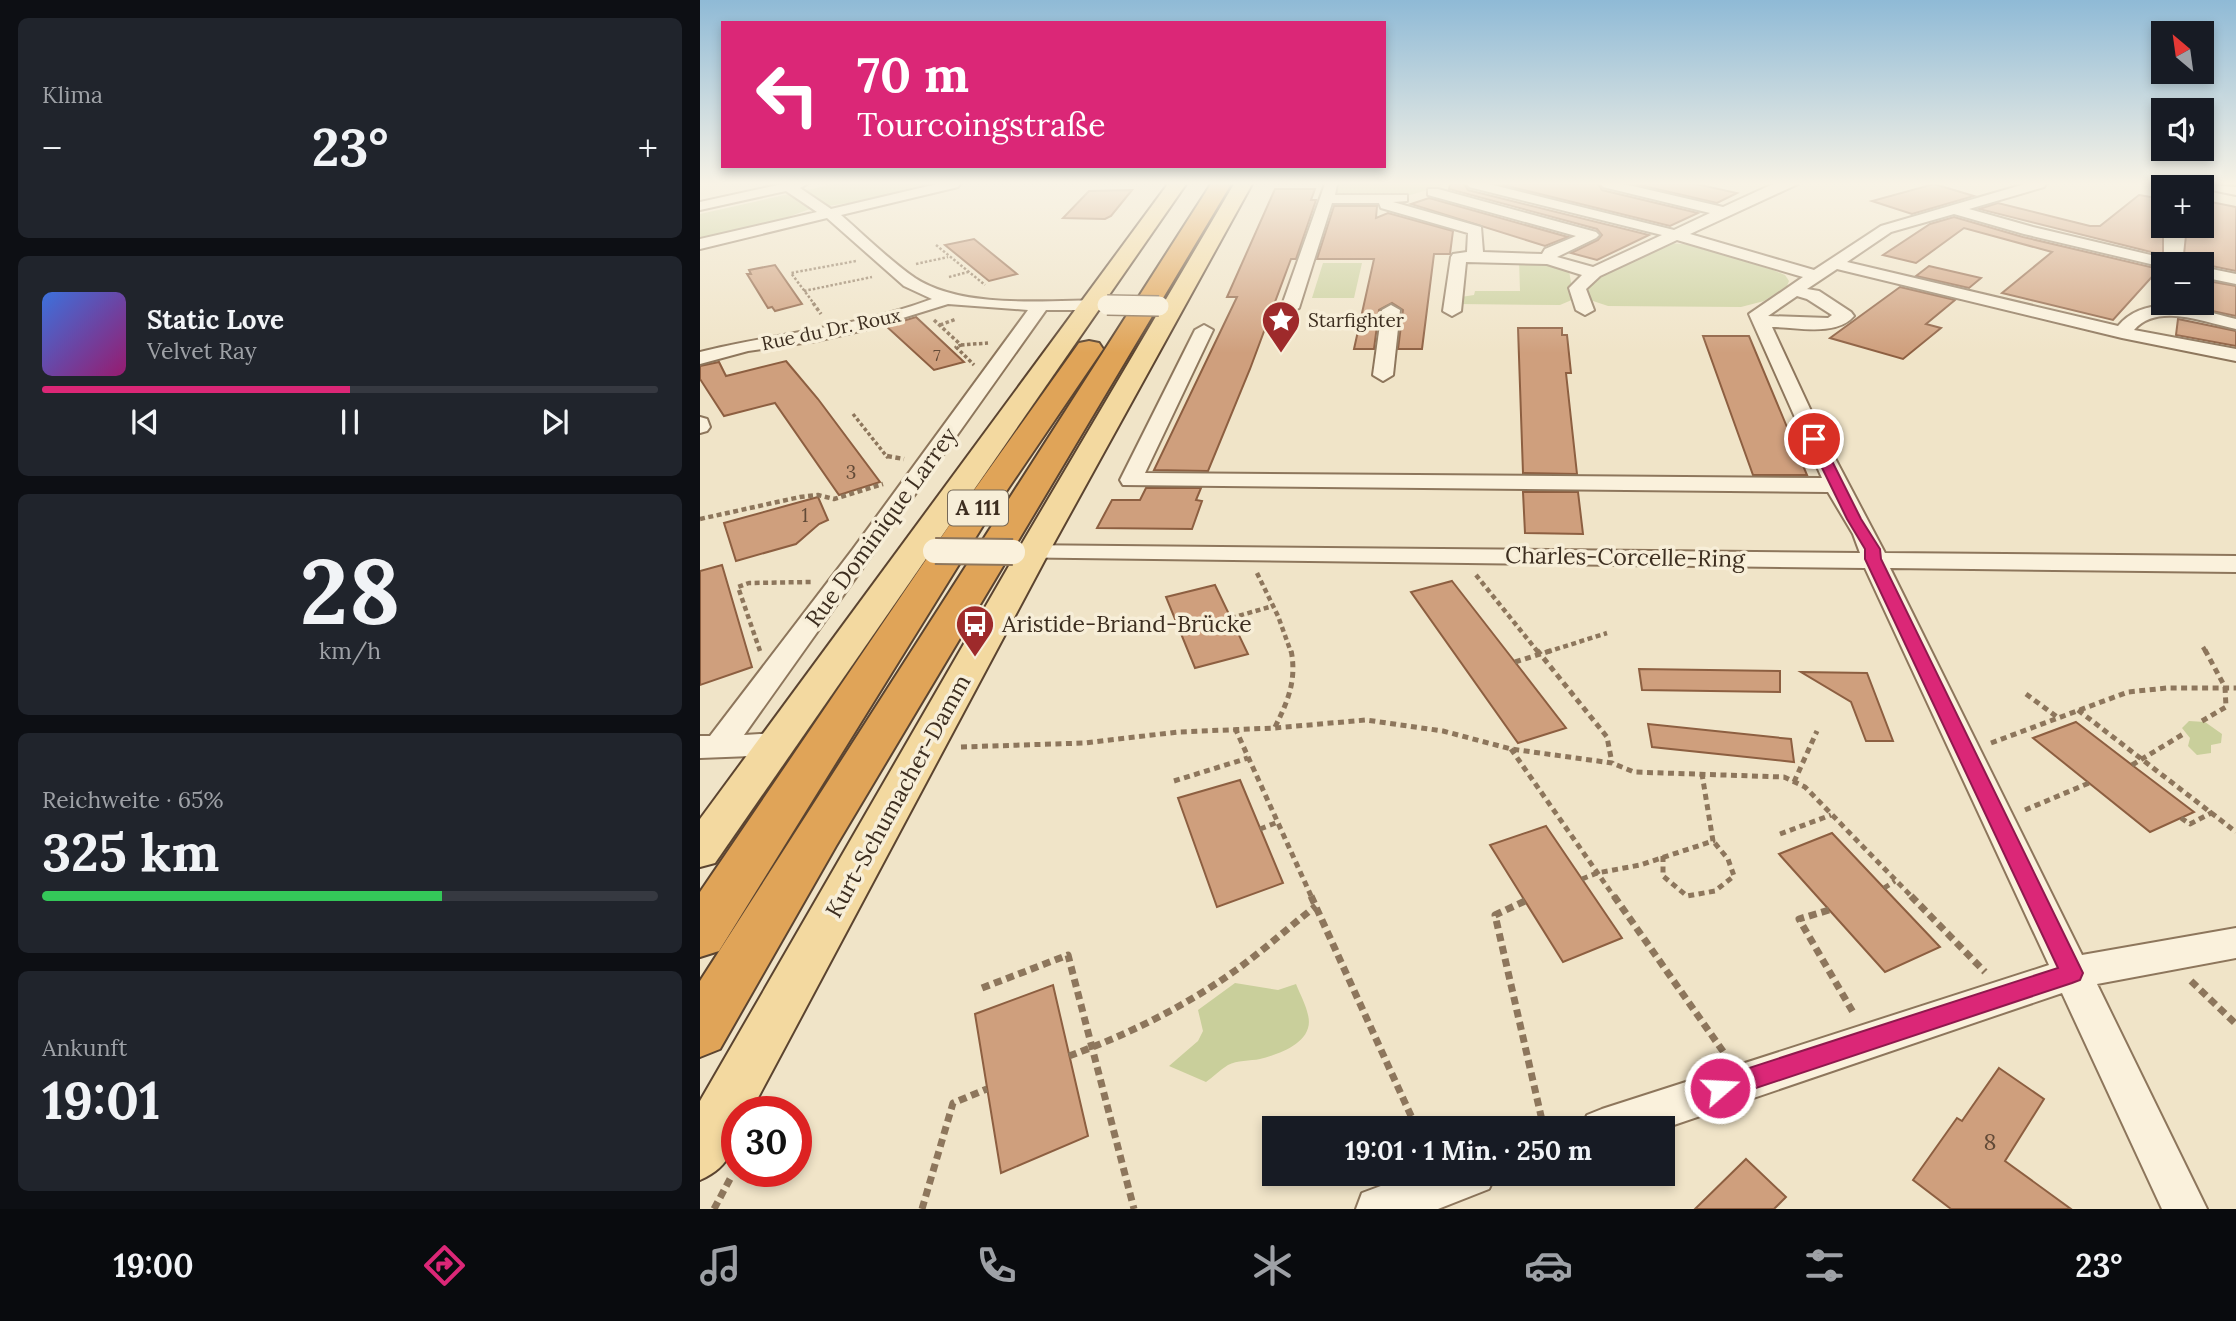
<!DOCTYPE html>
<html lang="de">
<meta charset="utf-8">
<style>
:root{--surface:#171b24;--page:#20242c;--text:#f1f3f6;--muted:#9ea1a6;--line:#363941;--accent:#db2777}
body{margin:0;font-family:Lora,serif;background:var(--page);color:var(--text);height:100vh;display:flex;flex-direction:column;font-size:26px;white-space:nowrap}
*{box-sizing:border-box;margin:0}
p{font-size:23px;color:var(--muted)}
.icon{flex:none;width:38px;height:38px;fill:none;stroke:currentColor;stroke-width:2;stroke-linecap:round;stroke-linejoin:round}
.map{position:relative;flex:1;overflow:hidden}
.details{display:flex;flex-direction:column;gap:18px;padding:18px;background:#0d0f14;width:700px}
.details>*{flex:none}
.top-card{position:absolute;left:21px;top:21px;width:665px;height:147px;border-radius:0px;box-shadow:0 4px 10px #0003;background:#db2777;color:#fff;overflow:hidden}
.needle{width:46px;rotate:331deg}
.fabs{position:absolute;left:1451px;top:21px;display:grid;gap:14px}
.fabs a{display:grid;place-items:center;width:63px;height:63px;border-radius:0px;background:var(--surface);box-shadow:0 4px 10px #0003;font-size:35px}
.speed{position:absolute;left:21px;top:1096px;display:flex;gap:14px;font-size:35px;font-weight:700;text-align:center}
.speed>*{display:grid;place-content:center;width:91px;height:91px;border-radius:50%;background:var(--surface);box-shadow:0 4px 10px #0003;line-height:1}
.speed .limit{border:10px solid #d22;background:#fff;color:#111}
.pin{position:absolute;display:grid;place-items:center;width:60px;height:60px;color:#fff;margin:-30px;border:4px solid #fff;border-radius:50%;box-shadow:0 2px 7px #0007}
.me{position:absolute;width:77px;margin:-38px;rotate:71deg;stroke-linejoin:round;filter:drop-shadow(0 0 5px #0008)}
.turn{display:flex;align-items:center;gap:24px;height:147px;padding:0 21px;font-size:32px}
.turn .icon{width:91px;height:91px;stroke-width:2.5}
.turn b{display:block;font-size:49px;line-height:60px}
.big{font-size:52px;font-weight:700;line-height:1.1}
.details .tile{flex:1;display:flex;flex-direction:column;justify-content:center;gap:10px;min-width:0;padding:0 24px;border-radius:10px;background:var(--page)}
.details .dial{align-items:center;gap:0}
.dial b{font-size:91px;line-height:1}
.song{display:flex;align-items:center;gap:21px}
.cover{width:84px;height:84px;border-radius:10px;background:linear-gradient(135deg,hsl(220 70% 55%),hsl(320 70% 35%))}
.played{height:7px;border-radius:4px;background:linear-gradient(90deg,var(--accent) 50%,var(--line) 50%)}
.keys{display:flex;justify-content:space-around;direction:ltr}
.heat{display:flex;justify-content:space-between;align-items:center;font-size:38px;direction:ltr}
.charge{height:10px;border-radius:5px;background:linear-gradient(90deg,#34c759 65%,var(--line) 0)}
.trip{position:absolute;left:562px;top:1116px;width:413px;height:70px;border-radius:0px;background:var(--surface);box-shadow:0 4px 10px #0003;font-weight:700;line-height:70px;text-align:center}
.tab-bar{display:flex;height:112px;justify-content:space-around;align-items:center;background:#090b0e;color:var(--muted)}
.tab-bar .icon{width:49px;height:49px}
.tab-bar .active{color:var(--accent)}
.tab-bar b{font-size:32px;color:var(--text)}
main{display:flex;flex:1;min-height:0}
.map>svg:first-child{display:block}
</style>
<main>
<section class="details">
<div class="tile"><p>Klima</p>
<div class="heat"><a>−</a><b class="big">23°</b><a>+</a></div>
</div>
<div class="tile">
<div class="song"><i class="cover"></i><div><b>Static Love</b><p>Velvet Ray</p></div></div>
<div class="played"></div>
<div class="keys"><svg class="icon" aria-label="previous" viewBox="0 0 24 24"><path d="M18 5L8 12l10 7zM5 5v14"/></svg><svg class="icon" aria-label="pause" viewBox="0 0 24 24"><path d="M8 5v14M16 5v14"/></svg><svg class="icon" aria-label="next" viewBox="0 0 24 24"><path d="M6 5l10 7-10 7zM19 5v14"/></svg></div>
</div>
<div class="tile dial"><b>28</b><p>km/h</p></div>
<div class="tile"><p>Reichweite · 65%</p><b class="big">325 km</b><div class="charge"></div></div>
<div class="tile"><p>Ankunft</p><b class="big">19:01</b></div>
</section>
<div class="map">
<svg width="1536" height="1209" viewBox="0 0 1536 1209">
<rect width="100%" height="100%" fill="#f0e4c8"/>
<g fill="#c9cf9b">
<path d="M 134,184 L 243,184 L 185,197 L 110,209 L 66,225 L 0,241 L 0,214 Z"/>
<path d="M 639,184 L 747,184 L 710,195 L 634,195 Z"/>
<path d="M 970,243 L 993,245 L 1073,270 L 1085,275 L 1089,281 L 1087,286 L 1064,301 L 1041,307 L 908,306 L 890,300 L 887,286 L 892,280 L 962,245 Z"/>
<path d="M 819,260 L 841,262 L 869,271 L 874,299 L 860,305 L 758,304 L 761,297 L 774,295 L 775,291 L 820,291 Z"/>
<path d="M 623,263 L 662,263 L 654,298 L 612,298 Z"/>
<path d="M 1489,721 L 1505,722 L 1522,734 L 1521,743 L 1511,745 L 1511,753 L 1497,755 L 1488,746 L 1490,738 L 1482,728 Z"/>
<path d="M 535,983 L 578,990 L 596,984 C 600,994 606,1005 608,1015 C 615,1042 580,1054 560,1059 C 550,1061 537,1060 528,1065 C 520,1070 513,1077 506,1082 L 469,1066 L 498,1041 L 503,1031 L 498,1010 Z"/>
</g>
<g fill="#cf9f7d" stroke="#8d5f41" stroke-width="2">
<path d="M 750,184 L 764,184 L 768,190 L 949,235 L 897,260 L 871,253 L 898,240 L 902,235 L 897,229 L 749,189 Z"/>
<path d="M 799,184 L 898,184 L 902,190 L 998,213 L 970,226 Z"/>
<path d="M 935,184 L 996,184 L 1037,193 L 1017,203 Z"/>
<path d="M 1234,184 L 1274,196 L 1212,214 L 1172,201 Z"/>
<path d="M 575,189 L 615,189 L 611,200 L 616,200 L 596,259 L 591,259 L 550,369 L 508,471 L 454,470 L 537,297 L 527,297 Z"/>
<path d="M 432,190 L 411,216 L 405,219 L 363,218 L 389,191 Z"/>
<path d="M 1439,195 L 1463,199 L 1463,255 L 1279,209 L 1298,203 L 1390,226 L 1400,226 Z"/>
<path d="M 729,198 L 868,237 L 845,246 L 711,204 Z"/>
<path d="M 1511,202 L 1536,207 L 1536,271 L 1502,264 L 1483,264 L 1487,226 L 1502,226 L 1502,210 Z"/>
<path d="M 634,206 L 677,206 L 676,218 L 688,213 L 753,231 L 750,254 L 734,254 L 722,349 L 698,349 L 703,310 L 692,303 L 679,310 L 674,349 L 654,349 L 674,259 L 617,259 Z"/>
<path d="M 1254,217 L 1323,237 L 1459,269 L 1413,320 L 1302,293 L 1352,252 L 1264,228 L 1216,263 L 1183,255 L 1230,224 Z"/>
<path d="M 274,239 L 290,252 L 317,274 L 289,281 L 245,245 Z"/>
<path d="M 75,265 L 102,304 L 75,311 L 72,307 L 68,308 L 47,274 L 51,274 L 49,270 Z"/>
<path d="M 1229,266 L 1281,278 L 1269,288 L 1216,276 Z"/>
<path d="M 1502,280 L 1536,286 L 1536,316 L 1479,304 L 1502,303 Z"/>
<path d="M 1200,287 L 1255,300 L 1226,324 L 1241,328 L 1203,359 L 1130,338 Z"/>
<path d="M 216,317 L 264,362 L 234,370 L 186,326 Z"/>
<path d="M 1478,319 L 1536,331 L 1536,346 L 1476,335 Z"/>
<path d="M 818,328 L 862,328 L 862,335 L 867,335 L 871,373 L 866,373 L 877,474 L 823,473 Z"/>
<path d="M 1003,336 L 1049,336 L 1107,475 L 1053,475 Z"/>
<path d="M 86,361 L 118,399 L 180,482 L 139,495 L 75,403 L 24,416 L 0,379 L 0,366 L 19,362 L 26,376 Z"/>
<path d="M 446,488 L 501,488 L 496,500 L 502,501 L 492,529 L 397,528 L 412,500 L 440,500 Z"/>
<path d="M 823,492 L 878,492 L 883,534 L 825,533 Z"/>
<path d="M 118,497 L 128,520 L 119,524 L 96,544 L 36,561 L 24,523 Z"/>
<path d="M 22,565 L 52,667 L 0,685 L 0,571 Z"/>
<path d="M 752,581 L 815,662 L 866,728 L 818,743 L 711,592 Z"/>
<path d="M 515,585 L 548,654 L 495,668 L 466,597 Z"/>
<path d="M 939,669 L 1080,671 L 1080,692 L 942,690 Z"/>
<path d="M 1101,672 L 1167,673 L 1193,741 L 1166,741 L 1151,702 Z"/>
<path d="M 1376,722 L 1432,765 L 1494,812 L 1450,832 L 1333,738 Z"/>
<path d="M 948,724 L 1091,739 L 1094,762 L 952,747 Z"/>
<path d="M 540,780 L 583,883 L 517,907 L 478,798 Z"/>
<path d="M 846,826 L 922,938 L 863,962 L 790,845 Z"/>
<path d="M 1132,833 L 1184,888 L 1240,947 L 1185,972 L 1079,854 Z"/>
<path d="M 353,985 L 388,1136 L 301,1173 L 275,1014 Z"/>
<path d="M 1299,1068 L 1344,1099 L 1305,1161 L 1371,1209 L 1251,1209 L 1213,1180 L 1257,1118 L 1262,1121 Z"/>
<path d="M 1046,1159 L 1086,1197 L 1074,1209 L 995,1209 Z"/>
</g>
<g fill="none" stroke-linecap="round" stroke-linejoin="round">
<g stroke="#8d765c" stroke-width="4">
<g id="minor">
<path d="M 82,184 L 107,184 L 100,188 L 131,209 L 237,184 L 260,184 L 258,187 L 141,215 C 165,236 189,260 215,278 C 264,310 350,300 407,300 L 416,305 L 407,310 L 346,310 L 44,735 L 76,733 L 87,736 L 91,744 L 87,752 L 76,755 L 0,758 L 0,736 L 10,736 L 153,549 L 328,310 L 248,304 L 164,330 L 116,341 L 48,351 L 0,364 L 0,352 C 77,333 157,327 232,299 L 204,286 L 127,218 L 0,249 L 0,239 L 117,212 L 86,191 L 0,210 L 0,202 Z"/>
<path d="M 625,184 L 637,184 L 635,195 L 707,195 L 707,201 L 693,202 L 781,227 L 783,252 L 842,254 L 845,249 L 876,236 L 728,195 L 728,189 L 738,189 L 896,232 L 899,235 L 896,238 L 857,257 L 893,267 L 962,235 L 769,187 L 767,184 L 789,184 L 974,230 L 1010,213 L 903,187 L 901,184 L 924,184 L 1023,207 L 1073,184 L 1098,184 L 990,234 L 1114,270 L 1181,226 L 1325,184 L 1346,184 L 1344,187 L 1269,209 L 1333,227 L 1476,261 L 1478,264 L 1463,264 L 1463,267 L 1324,234 L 1254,214 L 1191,232 L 1147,262 L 1418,326 C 1447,291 1498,310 1536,319 L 1536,329 C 1506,323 1458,302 1434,330 L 1536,349 L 1536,361 L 1422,338 L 1137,269 L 1107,289 L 1119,291 L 1151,312 L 1154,316 C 1136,337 1096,327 1072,327 L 1118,426 L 1185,553 L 1536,556 L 1536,572 L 1190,568 L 1382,955 L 1536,928 L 1536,958 L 1397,984 L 1507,1209 L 1462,1209 L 1362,993 L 962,1129 L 881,1129 L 887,1115 L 902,1109 L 1349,965 L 1165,568 L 306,557 L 303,552 L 306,547 L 315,545 L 1160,553 L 1153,534 L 1128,492 L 423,485 L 420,480 L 495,330 L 504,325 L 513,330 L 445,473 L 1122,478 L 1049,314 L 1103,277 L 977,240 L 900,276 L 886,289 L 894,310 L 885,315 L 876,310 L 869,288 L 882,275 L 847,264 L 766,262 L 761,311 L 752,316 L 743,311 L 751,257 L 753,254 L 767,252 L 768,233 L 681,208 L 679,203 L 632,203 L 599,308 L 590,313 L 584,312 L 581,308 ZM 1097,296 L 1107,299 L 1132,315 L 1128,318 L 1068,316 Z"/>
<path d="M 1495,184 L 1536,187 L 1536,195 L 1497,187 Z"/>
<path d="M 1502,267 L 1536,274 L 1536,284 L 1502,277 Z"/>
<path d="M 691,305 L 700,310 L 693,375 L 683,381 L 673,375 L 682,310 Z"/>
<path d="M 0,417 L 7,419 L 10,427 L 7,431 L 0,433 Z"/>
<path d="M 713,1174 L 796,1174 L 789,1189 L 738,1209 L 656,1209 L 662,1193 Z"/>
</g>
</g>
<g stroke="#5b4430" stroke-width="4">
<g id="major">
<path d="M 468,184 L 486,184 L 15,863 L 0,867 L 0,819 Z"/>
<path d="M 534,184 L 552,184 L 349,552 L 51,1111 L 37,1111 C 37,1144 32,1166 0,1180 L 0,1101 L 317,552 Z"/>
</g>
</g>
<g stroke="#5b4430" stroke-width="4">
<g id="highway">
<path d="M 511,184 L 531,184 L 136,846 L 20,1049 L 0,1057 L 0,981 Z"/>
<path d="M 389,341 L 399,343 L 403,349 L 284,524 L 19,951 L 0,957 L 0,892 L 255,517 L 379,343 Z"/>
</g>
</g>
<g stroke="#8d765c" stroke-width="2.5" stroke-dasharray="2.5 2" stroke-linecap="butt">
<path d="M 236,245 L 285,285"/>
<path d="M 216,264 L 248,257"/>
<path d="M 249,277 L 268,272"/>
<path d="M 104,291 L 172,277"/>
<path d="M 115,305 L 91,273 L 156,261"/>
</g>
<g stroke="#8d765c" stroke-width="3.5" stroke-dasharray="3.5 2.5" stroke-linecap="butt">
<path d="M 113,303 L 121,314"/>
<path d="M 234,320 L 261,345 L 256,347 L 274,365"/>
<path d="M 240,325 L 256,319"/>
<path d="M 261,345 L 288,343"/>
<path d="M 153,414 L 188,458"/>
</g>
<g stroke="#8d765c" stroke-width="4.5" stroke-dasharray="5 3.5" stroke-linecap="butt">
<path d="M 187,456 L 204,459"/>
<path d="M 0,519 L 100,497 L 118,495 L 134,499 L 183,484"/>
<path d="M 557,573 L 578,616 L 591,652"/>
<path d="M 776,575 L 838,652"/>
<path d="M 531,618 L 573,606"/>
<path d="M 1503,647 L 1506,652"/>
<path d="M 60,651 L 38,587 L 49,583 L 111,582"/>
<path d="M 847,652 L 907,633"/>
</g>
<g stroke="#8d765c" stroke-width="5" stroke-dasharray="6 4.5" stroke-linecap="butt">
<path d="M 837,650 L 907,737 L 912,763"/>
<path d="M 815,662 L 853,650"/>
<path d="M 1326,694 L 1357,717"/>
<path d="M 1378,710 L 1536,832"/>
<path d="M 1502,721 L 1526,707 L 1525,687 L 1505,650"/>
<path d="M 575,727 C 588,701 597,680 591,650"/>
<path d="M 535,728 L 612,898"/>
<path d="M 1291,743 L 1428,692 L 1467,688 L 1536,688"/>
<path d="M 261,747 L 384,743 L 478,732 L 574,728 L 666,720 L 743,731 L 811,749 L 912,763 L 934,772 L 1084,777 L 1105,787 L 1213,898"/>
<path d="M 811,749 L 915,898"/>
<path d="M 1432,765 L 1485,733"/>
<path d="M 474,781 L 548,758"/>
<path d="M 1094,782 L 1117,731"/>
<path d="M 1325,810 L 1389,783"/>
<path d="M 1481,818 L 1490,824 L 1513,812"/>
<path d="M 560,829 L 578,822"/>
<path d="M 1080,834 L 1131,815"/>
<path d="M 963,856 L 963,876 L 987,896 L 1015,891 L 1034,876 L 1028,859 L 1013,841"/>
<path d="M 882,879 L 897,873 L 940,865 L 1013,841 L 1002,774"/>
<path d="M 1184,888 L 1195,881"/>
</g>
<g stroke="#8d765c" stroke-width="7" stroke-dasharray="8 5" stroke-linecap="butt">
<path d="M 611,896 L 717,1129"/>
<path d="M 914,896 L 1027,1057"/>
<path d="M 1211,896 L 1285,972"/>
<path d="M 825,901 L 795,915 L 844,1129"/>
<path d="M 1129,910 L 1099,919 L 1154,1014"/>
<path d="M 1491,981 L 1536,1024"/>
<path d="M 282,988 L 368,955 L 434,1209"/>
<path d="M 369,1056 C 427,1035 486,1006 536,970 C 564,950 589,927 616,906"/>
<path d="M 14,1209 L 30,1179"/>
<path d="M 222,1209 L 253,1103 L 287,1089"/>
</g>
<use href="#minor" fill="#faf1dc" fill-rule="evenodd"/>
<use href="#major" fill="#f3d9a0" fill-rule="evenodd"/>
<use href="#highway" fill="#e0a458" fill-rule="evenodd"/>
<g stroke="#8d765c" stroke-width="17" stroke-linecap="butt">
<path id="minor-bridge-far2" d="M 407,305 L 413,305"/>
</g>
<g stroke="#8d765c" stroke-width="22" stroke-linecap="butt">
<path id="minor-bridge-far1" d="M 407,305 L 459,306"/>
</g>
<g stroke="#8d765c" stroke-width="28" stroke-linecap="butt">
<path id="minor-bridge" d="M 235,551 L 313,552"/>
</g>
<use href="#minor-bridge-far2" stroke="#faf1dc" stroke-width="15"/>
<use href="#minor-bridge-far1" stroke="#faf1dc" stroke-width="19"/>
<use href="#minor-bridge" stroke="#faf1dc" stroke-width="24"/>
</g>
<linearGradient id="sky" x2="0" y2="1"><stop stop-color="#8fbad6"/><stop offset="0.52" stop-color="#f8f3e6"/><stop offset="1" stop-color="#f8f3e6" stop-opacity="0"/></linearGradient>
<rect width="1536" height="353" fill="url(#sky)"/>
<path fill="#db2777" stroke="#8e194d" stroke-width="2" d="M 1114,435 L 1121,439 L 1161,519 L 1180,549 L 1181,559 L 1383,973 L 1380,980 L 1372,983 L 1020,1100 L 1012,1097 L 1008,1088 L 1012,1080 L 1358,968 L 1165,559 L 1165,549 L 1147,519 L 1108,439 Z"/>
<defs>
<g id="sight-pin" transform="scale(2.0125)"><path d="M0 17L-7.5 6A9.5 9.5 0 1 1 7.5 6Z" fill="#9e2a2b" stroke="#f7eed8"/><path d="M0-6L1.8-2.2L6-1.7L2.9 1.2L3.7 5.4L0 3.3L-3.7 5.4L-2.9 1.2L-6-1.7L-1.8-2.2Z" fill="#fff"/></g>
<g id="bus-pin" transform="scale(2.0125)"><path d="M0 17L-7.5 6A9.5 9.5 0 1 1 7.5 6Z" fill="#9e2a2b" stroke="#f7eed8"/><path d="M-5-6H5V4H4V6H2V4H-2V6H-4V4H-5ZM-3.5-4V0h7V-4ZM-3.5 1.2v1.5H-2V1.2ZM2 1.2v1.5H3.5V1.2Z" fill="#fff"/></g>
</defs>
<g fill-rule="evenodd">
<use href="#sight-pin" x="581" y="320"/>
<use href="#bus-pin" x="275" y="624"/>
</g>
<g text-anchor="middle" stroke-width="7" stroke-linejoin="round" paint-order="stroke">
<g font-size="16" fill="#624a37">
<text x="237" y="361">7</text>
</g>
<g font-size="19" fill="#3d2e20" stroke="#f7eed8" text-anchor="start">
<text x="608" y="327">Starfighter</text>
</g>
<g font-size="19" fill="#3d2e20" stroke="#f7eed8">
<text transform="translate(131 329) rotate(-12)" y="7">Rue du Dr. Roux</text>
</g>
<g font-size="19" fill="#624a37">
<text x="151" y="479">3</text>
<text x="105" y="522">1</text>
</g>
<rect fill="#f7eed8" stroke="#756857" stroke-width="2" x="248" y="490.5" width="60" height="35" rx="5"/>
<g font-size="21" font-weight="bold" fill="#3d2e20">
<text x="278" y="515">A 111</text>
</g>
<g font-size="23" fill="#3d2e20" stroke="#f7eed8">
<text transform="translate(181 527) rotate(-54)" y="8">Rue Dominique Larrey</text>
<text transform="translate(925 557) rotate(1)" y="8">Charles-Corcelle-Ring</text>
<text transform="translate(198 796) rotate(-61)" y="8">Kurt-Schumacher-Damm</text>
</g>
<g font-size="23" fill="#3d2e20" stroke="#f7eed8" text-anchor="start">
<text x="302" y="632">Aristide-Briand-Brücke</text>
</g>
<g font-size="23" fill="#624a37">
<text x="1290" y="1150">8</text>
</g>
</g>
</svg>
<div class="fabs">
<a><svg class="needle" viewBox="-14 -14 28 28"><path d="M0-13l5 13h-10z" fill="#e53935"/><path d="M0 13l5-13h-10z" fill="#9ea1a6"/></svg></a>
<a><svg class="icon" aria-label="sound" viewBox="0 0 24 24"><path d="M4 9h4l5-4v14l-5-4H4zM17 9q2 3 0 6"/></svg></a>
<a>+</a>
<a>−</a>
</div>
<div class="speed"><div class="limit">30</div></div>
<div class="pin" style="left:1114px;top:439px;background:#d93025"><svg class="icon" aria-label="arrive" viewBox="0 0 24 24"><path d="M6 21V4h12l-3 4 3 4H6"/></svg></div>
<svg class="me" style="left:1020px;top:1088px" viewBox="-20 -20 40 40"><circle r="17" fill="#db2777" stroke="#fff" stroke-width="3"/><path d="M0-11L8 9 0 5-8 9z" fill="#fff"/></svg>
<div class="trip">19:01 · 1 Min. · 250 m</div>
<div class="top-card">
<div class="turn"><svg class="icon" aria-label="left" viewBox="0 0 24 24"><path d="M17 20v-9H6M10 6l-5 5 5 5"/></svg><div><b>70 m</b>Tourcoingstraße</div></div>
</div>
</div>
</main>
<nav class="tab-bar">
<b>19:00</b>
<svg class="icon active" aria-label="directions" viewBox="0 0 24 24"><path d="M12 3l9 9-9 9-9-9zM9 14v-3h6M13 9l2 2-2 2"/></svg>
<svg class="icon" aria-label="music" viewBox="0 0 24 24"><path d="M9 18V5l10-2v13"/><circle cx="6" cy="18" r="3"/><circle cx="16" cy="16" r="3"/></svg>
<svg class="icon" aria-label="phone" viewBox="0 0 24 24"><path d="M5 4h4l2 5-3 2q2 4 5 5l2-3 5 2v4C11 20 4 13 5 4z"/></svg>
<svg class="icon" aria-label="climate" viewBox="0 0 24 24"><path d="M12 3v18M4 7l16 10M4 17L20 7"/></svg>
<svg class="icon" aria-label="car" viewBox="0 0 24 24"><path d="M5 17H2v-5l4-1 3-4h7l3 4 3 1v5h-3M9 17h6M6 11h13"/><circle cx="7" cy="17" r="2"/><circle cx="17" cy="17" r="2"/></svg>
<svg class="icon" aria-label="filters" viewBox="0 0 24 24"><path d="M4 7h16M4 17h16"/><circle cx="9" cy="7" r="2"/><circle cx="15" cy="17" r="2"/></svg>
<b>23°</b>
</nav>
